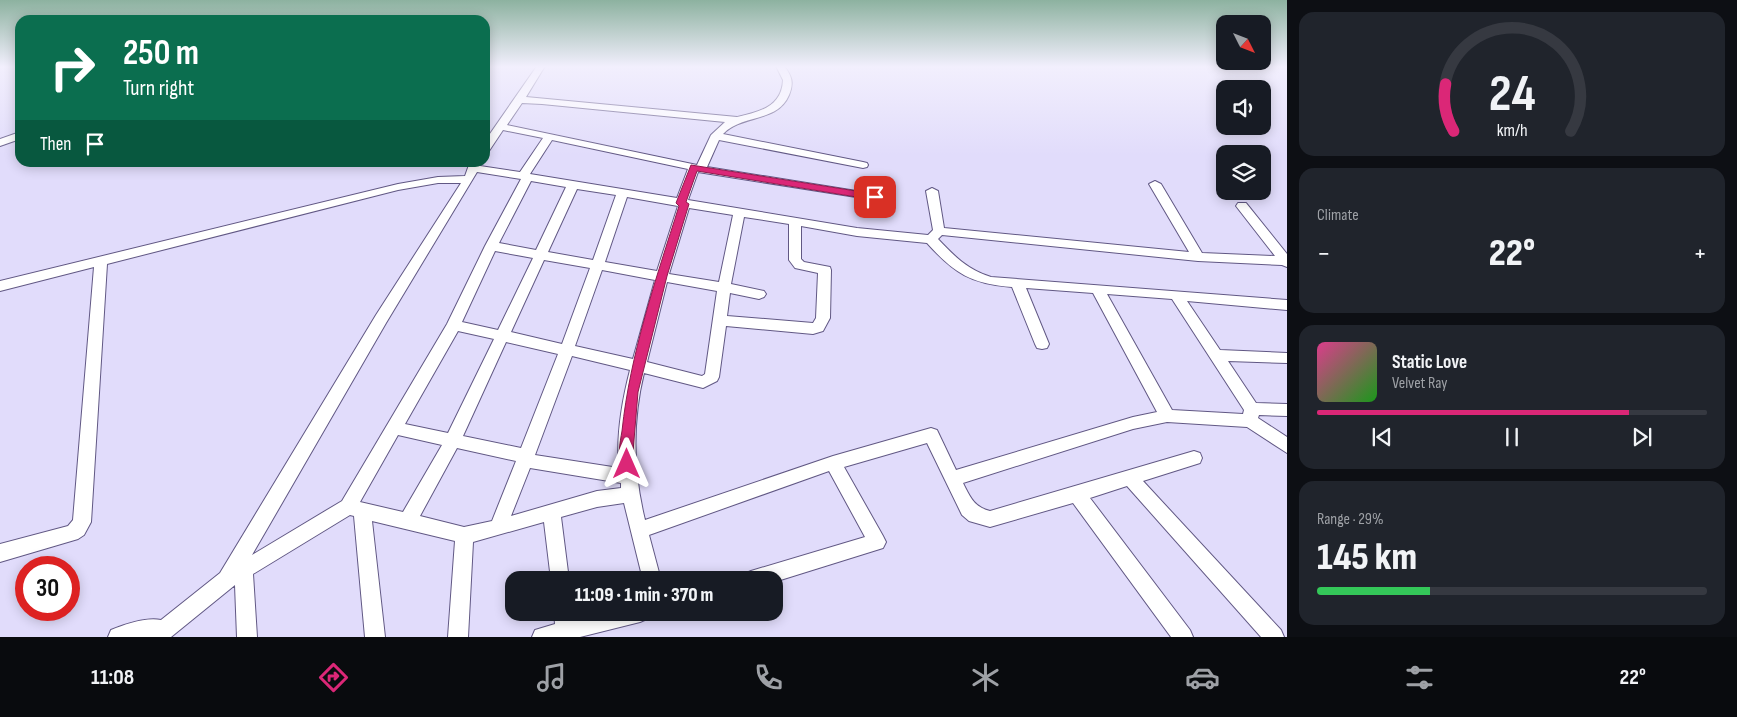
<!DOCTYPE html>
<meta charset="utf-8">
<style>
:root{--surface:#171b24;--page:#20242c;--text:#f1f3f6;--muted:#9ea1a6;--line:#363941;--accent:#db2777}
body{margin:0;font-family:"Sofia Sans Condensed",sans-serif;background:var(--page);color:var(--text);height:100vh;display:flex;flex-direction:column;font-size:19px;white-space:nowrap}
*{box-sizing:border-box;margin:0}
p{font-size:16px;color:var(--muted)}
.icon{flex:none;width:28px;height:28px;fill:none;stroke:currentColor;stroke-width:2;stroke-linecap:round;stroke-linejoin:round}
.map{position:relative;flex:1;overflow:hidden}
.panel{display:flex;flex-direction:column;gap:12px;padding:12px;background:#0d0f14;width:450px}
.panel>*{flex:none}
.guide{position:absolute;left:15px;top:15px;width:475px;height:152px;border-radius:15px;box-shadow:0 2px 12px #0003;background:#0b6e4f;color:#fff;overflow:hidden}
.needle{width:32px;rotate:132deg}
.fabs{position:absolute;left:1216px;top:15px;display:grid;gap:10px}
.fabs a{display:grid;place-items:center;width:55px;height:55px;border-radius:10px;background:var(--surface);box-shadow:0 2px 12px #0003;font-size:25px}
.speed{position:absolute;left:15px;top:556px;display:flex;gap:10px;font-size:25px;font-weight:700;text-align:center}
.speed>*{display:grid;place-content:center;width:65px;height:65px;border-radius:50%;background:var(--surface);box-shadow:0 2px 12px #0003;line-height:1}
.speed .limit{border:8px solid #d22;background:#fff;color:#111}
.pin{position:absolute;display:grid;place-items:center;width:42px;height:42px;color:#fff;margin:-21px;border-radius:10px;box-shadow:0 2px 8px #0006}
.me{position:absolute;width:55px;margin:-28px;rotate:0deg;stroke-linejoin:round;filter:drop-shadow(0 0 4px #0008)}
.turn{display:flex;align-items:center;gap:18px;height:105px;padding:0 25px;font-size:22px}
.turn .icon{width:65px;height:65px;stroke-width:2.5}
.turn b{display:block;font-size:35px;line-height:42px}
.then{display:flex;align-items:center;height:48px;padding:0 25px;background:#0003;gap:10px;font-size:19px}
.big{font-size:38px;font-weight:800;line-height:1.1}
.panel .tile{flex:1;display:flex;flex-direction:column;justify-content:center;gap:8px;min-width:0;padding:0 18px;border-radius:15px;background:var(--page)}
.panel .dial{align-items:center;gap:0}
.dial svg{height:130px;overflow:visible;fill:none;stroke:var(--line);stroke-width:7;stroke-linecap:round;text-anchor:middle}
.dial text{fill:var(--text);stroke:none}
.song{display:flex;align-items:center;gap:15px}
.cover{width:60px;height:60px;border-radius:8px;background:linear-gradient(135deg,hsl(330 70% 55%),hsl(120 70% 35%))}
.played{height:5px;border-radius:2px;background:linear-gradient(90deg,var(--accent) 80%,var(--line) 80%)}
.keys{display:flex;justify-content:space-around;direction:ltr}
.heat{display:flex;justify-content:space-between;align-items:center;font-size:28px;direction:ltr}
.charge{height:8px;border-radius:4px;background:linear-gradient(90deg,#34c759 29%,var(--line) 0)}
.trip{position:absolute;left:505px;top:571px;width:278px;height:50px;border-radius:15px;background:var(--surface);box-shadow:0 2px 12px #0003;font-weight:800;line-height:50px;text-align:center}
.menu{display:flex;height:80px;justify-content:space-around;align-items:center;background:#090b0e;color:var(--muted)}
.menu .icon{width:35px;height:35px}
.menu .active{color:var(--accent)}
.menu b{font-size:22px;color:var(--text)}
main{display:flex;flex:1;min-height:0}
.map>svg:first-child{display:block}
</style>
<main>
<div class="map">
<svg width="1287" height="637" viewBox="0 0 1287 637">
<rect width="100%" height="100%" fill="#e1dcfb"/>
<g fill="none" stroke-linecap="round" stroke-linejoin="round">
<g stroke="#615884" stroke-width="2">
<g id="minor">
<path d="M 537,66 L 545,66 L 526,97 L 737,117 C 759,112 782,107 783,80 L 776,66 L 784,66 C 792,76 794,83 789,95 C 777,123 742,114 723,134 L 863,162 L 867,163 L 868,165 L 867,167 L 863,168 L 719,140 L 707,167 L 875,194 L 881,197 L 875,200 L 698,172 L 688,200 L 857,228 L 928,235 L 933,230 L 926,191 L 932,188 L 938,191 L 944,228 L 1189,252 L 1149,184 L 1155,181 L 1161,184 L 1202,253 L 1275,256 L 1236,206 L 1238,203 L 1246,203 L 1287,254 L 1287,267 L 1282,265 L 1198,261 L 942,235 L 938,239 C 954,256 968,270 991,277 L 1287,300 L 1287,310 L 1187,301 L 1220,350 L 1287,353 L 1287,363 L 1228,361 L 1256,403 L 1287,404 L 1287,416 L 1259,415 L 1258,418 L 1287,437 L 1287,453 L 1247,427 L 1167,422 L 1133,429 L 963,483 C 970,497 974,507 990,511 L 1194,451 L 1200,453 L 1202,458 L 1200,463 L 1143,481 L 1281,630 L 1284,637 L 1261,637 L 1127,486 L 1090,498 L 1190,630 L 1193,637 L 1171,637 L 1073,503 L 990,527 L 969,521 L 962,515 L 927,443 L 844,467 L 883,536 L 886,542 L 883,548 L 774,582 L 774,580 L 742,580 L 744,574 L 751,571 L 865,537 L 829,471 L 649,535 L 661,580 L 643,580 L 624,503 L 597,507 L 561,517 L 569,580 L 551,580 L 544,522 L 473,542 L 468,637 L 448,637 L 455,541 L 372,521 L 385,637 L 365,637 L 354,516 L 350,515 L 253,574 L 257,637 L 237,637 L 235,585 L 171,637 L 108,637 L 111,630 C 126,624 146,617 161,620 L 220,573 L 376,315 L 461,183 L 438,183 L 398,190 L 107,264 L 91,522 L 84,535 L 78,539 L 0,562 L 0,544 L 68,526 L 73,520 L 94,267 L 0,291 L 0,281 L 398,184 L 438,177 L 465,176 L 470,162 L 481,162 L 480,166 L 520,172 L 543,138 L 503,130 L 489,151 L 485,152 L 485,141 ZM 522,103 L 542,104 L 725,122 L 711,135 L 697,165 L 507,125 ZM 552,140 L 688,169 L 677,198 L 530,174 ZM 477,172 L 521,179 L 485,246 L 447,324 L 342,501 L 252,555 L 386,323 ZM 531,181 L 566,187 L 536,250 L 499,243 ZM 577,189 L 616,195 L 593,260 L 548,252 ZM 627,197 L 678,206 L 657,271 L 605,262 ZM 689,208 L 733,215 L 719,282 L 669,274 ZM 744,217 L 789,224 L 789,260 L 795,268 L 818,273 L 816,318 L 813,323 L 727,316 L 730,293 L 759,299 L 764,297 L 766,294 L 764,291 L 731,284 ZM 801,226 L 857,236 L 927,243 C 954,273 971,284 1012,287 L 1035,344 L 1037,348 L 1042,349 L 1047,348 L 1049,344 L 1026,288 L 1093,293 L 1157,412 L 1133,417 L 956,470 L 937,430 L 931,428 L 833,456 L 645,520 C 633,471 632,422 644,373 L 703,388 L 717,381 L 719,377 L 726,326 L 813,334 L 823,331 L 830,318 L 831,270 L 830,267 L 804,262 L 801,259 ZM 495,251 L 533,258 L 498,330 L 462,322 ZM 544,260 L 590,268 L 562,344 L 511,332 ZM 602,270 L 655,280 L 633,359 L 575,346 ZM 667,282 L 717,291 L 705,374 L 702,376 L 647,362 ZM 1107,294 L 1172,299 L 1244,410 L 1243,414 L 1172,410 ZM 458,331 L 494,339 L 448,433 L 405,424 ZM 506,342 L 558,354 L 521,448 L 463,436 ZM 572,356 L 630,370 C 622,401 616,436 619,468 L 535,455 ZM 398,435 L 442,445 L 403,512 L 360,502 ZM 457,448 L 516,461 L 492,521 L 464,527 L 420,516 ZM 530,468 L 621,483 L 621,488 L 597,491 L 511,516 Z"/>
<path d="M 20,132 L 20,139 L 0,146 L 0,139 Z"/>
<path d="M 554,612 L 574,612 L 574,619 L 600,612 L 649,612 L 647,619 L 640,622 L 580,637 L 532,637 L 535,630 L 555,624 Z"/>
</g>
</g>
<use href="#minor" fill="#fff" fill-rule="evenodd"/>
</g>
<linearGradient id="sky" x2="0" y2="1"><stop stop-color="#8db2a0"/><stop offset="0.43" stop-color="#f2effd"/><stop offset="1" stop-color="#f2effd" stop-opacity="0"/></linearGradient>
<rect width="1287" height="155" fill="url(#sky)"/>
<path fill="#db2777" stroke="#8e194d" d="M 691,165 L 875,194 L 880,197 L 875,200 L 697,171 L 686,202 L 689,204 L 667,276 L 638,392 L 633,452 L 634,464 L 632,468 L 627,470 L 622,468 C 617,457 620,443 622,431 C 630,354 656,279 679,206 L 676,203 Z"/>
</svg>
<div class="fabs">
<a><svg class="needle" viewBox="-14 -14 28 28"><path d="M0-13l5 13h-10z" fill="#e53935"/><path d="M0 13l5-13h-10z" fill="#9ea1a6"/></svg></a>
<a><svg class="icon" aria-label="sound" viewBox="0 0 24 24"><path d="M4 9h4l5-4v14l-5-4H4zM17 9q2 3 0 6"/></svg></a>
<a><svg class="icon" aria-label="layers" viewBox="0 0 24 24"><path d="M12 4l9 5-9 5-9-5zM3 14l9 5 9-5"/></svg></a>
</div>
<div class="speed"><div class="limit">30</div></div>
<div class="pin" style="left:875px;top:197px;background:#d93025"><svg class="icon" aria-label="arrive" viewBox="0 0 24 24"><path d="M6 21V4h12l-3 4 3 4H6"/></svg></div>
<svg class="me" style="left:627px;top:464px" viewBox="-20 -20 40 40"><path d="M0-17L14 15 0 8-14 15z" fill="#db2777" stroke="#fff" stroke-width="4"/></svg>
<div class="trip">11:09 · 1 min · 370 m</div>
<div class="guide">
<div class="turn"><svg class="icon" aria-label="right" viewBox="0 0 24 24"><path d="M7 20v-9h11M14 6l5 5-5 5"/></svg><div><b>250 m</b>Turn right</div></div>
<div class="then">Then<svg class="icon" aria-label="arrive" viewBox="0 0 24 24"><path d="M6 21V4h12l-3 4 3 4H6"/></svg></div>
</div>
</div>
<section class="panel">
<div class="tile dial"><svg viewBox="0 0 100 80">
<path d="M14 69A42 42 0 1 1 86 69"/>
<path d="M14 69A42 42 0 0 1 9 40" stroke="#db2777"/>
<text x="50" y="56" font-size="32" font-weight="700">24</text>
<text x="50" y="72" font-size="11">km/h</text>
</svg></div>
<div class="tile"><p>Climate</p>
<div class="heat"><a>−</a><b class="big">22°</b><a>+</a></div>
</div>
<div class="tile">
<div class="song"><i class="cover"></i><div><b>Static Love</b><p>Velvet Ray</p></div></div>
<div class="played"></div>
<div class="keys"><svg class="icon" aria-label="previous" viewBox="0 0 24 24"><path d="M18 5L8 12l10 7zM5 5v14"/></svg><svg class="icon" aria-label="pause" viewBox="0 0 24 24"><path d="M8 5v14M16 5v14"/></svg><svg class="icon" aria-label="next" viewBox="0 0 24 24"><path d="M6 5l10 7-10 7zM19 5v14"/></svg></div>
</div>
<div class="tile"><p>Range · 29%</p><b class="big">145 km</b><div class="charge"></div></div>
</section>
</main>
<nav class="menu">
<b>11:08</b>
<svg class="icon active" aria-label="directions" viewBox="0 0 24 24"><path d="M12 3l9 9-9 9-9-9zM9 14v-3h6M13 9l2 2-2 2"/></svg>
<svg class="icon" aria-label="music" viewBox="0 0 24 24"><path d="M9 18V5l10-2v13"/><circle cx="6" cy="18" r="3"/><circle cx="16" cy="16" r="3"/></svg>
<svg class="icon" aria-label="phone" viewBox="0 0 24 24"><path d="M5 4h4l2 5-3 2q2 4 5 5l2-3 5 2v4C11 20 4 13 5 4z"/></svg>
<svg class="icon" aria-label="climate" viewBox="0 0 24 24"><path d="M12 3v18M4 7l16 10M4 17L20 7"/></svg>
<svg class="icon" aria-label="car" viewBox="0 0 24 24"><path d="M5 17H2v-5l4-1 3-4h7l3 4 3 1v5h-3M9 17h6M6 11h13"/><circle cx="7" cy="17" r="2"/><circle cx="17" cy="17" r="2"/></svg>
<svg class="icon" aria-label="filters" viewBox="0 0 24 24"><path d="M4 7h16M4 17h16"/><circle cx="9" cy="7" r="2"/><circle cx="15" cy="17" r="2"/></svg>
<b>22°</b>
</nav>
